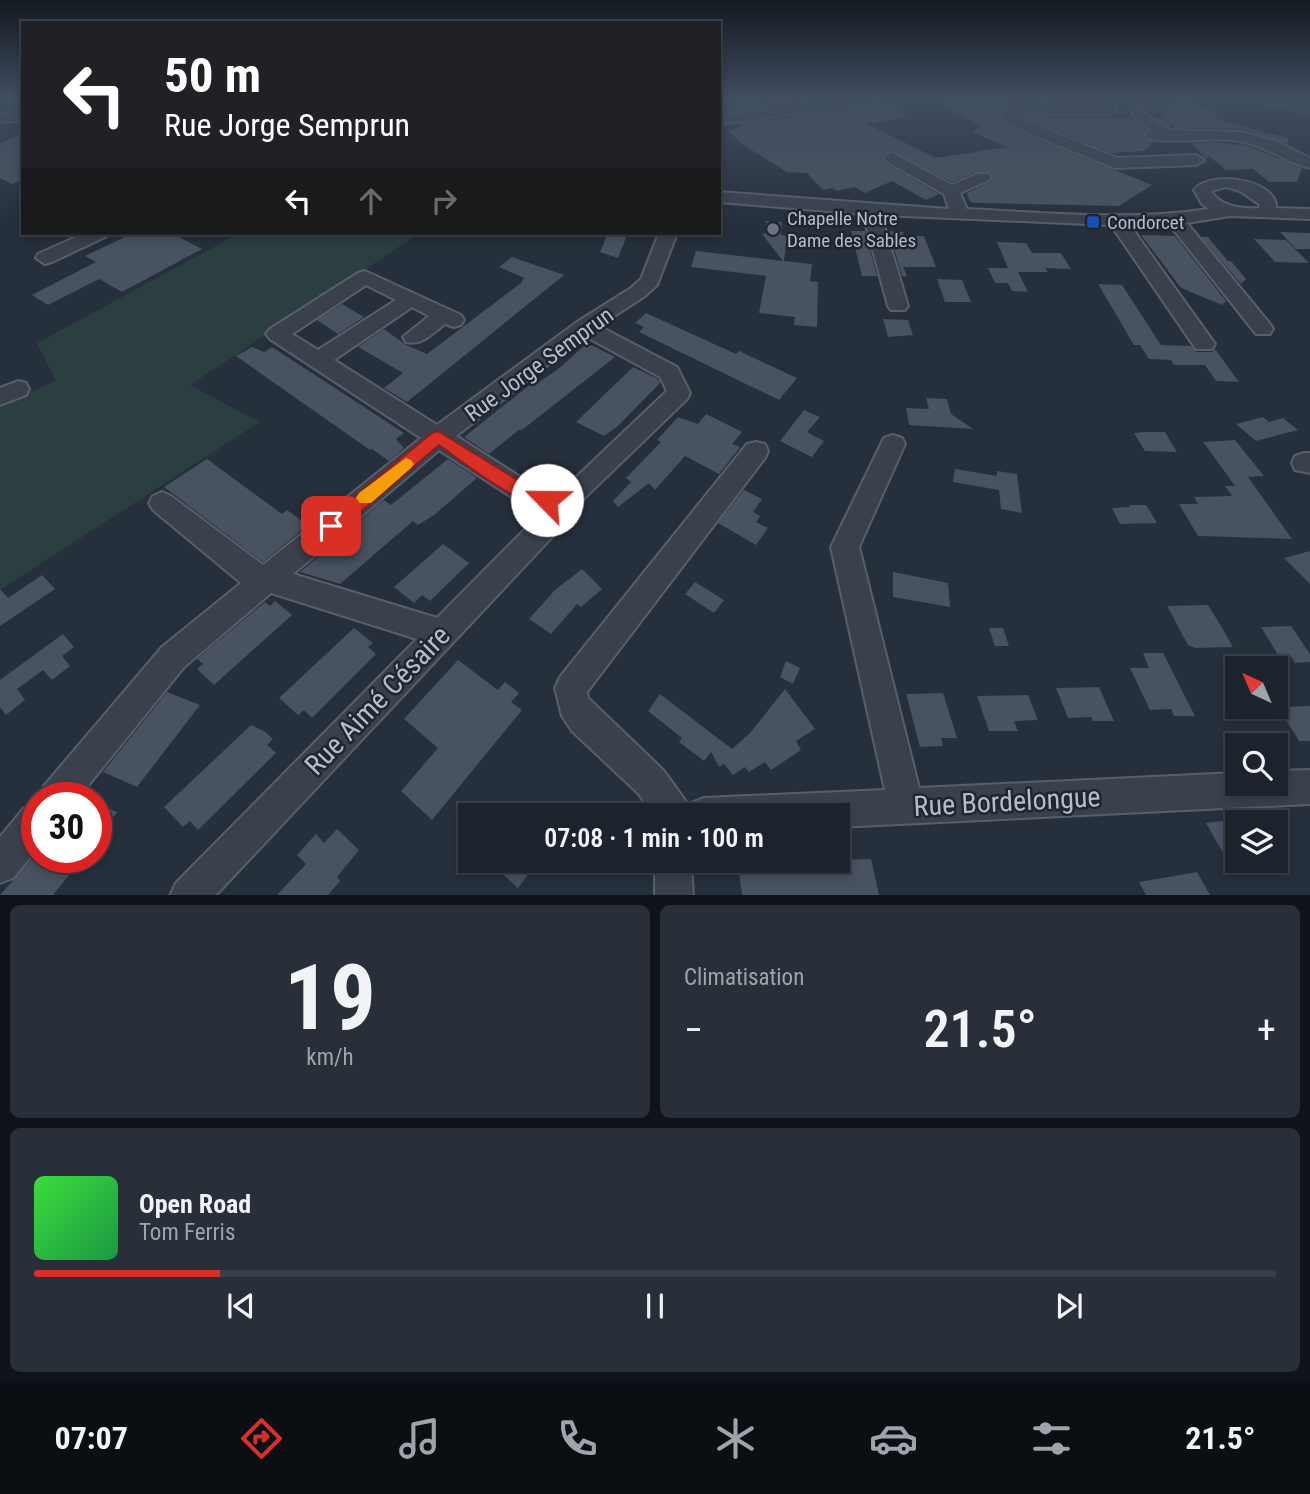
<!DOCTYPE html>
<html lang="fr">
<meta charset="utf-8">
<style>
:root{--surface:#1c232d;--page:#292f39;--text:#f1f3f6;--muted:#a0a4aa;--line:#3a4049;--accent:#d93025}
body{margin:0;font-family:"Roboto Condensed",sans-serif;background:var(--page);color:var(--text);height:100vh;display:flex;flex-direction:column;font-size:26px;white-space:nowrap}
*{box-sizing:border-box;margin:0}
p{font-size:23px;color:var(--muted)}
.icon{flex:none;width:38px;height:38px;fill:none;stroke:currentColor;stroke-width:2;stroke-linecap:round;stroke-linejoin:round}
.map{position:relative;height:895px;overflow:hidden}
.side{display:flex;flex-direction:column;gap:10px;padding:10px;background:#0f1319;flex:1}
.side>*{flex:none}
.guide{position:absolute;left:21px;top:21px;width:700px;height:214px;border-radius:0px;box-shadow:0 4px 10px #0003,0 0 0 2px var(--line);background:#202124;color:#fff;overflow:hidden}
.needle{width:46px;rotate:316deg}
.buttons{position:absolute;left:1225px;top:656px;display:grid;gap:14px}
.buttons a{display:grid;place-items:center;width:63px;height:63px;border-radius:0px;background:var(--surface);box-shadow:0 4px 10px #0003,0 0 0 2px var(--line);font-size:35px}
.speed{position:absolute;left:21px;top:782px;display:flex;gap:14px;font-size:35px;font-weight:700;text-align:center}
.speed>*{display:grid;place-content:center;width:91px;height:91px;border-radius:50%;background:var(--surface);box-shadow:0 4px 10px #0003,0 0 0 2px var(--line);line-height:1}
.speed .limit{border:10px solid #d22;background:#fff;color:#111}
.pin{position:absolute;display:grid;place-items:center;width:60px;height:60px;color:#fff;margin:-30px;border-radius:14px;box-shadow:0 4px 10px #0006}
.me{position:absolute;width:77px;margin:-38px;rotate:293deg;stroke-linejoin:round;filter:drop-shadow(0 0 5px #0008)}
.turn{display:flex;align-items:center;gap:24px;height:147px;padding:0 28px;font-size:32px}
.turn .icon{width:91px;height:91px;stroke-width:2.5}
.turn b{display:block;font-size:49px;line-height:60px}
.lanes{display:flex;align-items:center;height:66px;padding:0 28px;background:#0003;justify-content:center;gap:35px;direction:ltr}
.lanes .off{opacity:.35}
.big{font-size:52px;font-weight:600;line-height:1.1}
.side .tile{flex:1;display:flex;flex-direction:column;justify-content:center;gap:10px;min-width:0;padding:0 24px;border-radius:10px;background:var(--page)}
.side .dial{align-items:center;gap:0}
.dial b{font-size:91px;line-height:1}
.song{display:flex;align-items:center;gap:21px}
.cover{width:84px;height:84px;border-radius:10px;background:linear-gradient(135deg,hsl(120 70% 55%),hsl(140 70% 35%))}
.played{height:7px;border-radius:4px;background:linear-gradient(90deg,var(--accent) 15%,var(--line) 15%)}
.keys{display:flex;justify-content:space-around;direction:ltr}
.heat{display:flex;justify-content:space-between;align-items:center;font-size:38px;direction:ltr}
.side .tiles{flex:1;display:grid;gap:10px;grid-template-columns:1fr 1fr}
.tile:last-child{grid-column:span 2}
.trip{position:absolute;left:458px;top:803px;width:392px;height:70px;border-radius:0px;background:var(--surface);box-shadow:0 4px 10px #0003,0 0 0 2px var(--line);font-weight:600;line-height:70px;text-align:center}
.tab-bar{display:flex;height:112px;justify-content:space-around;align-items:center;background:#0b0e12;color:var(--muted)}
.tab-bar .icon{width:49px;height:49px}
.tab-bar .on{color:var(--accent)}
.tab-bar b{font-size:32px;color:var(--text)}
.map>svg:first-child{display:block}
</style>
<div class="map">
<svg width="1310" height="896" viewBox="0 0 1310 896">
<rect width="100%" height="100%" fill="#262f3c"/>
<path fill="#2b3e40" d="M 240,233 L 420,233 L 190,385 L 260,422 L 0,590 L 0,405 L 56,381 L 37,343 Z"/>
<g fill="#485260">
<path d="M 719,98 L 835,98 L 728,112 Z"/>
<path d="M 932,98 L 1007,98 L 1009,106 L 997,116 L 1007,127 L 1152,185 L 1119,206 L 977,203 L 970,202 L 967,193 L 990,182 L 993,178 L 991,173 L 976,172 L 952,182 L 891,151 L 882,157 L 885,163 L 939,194 L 926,200 L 892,181 L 865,193 L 855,187 L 837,191 L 833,188 L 823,190 L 807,173 L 787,172 L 742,144 L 728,130 L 741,127 L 739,124 L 879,105 L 888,99 L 906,117 L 867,124 L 936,158 L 1007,147 L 972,132 L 981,126 Z"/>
<path d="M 1029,98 L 1075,98 L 1081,104 L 1049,103 Z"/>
<path d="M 1178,98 L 1201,98 L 1195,105 L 1218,114 L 1214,119 L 1289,138 L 1287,144 L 1243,129 L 1175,128 L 1172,124 L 1169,127 L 1157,119 L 1166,119 L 1162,116 Z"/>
<path d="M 1029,112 L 1048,117 L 1134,119 L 1148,131 L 1144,137 L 1154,142 L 1144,151 L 1111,153 L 1022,117 Z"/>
<path d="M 23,134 L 23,180 L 12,184 L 0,178 L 0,143 Z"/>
<path d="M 1215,142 L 1248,146 L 1302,168 L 1297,182 L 1269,182 L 1253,169 L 1226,170 L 1209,156 L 1206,158 L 1191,143 Z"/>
<path d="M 766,221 L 782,222 L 781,235 L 787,236 L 784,261 L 812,264 L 810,281 L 818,282 L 817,327 L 794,325 L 795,317 L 759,313 L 766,276 L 691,267 L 696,251 L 783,261 L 761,233 L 765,234 Z"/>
<path d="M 851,231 L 865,231 L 877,276 L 862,276 Z"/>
<path d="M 889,231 L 903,232 L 904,236 L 924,236 L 936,267 L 903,267 L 907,276 L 902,276 Z"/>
<path d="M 1280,232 L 1310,233 L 1310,249 L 1296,249 Z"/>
<path d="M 133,233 L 171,233 L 202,249 L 122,292 L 99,279 L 48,305 L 32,295 L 96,262 L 85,256 Z"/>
<path d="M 608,233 L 628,233 L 618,258 L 600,252 Z"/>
<path d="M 1141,235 L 1175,236 L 1226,301 L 1222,305 L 1181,288 Z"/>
<path d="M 1201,237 L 1208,237 L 1228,261 L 1231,261 L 1246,279 L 1241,284 Z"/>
<path d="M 1254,239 L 1286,240 L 1309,263 L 1275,262 Z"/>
<path d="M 997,242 L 1026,243 L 1032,253 L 1061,253 L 1071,269 L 1045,268 L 1048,272 L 1018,272 L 1028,292 L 1012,291 L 1008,283 L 995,283 L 988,268 L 1008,268 Z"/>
<path d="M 512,257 L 564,275 L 407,402 L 384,388 L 403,373 L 358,347 L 384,329 L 406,345 L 427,354 L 521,283 L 524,278 L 499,267 Z"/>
<path d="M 937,279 L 962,280 L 971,302 L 945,302 Z"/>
<path d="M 1098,284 L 1122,285 L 1161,345 L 1191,346 L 1196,352 L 1212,352 L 1215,349 L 1239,382 L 1216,381 L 1205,365 L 1174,365 L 1171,360 L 1149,359 L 1140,345 L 1134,345 Z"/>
<path d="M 342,304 L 364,317 L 338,334 L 317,320 Z"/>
<path d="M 646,313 L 736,354 L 739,351 L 797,378 L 779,400 L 639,332 L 644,327 L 635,323 Z"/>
<path d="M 883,319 L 908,320 L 913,335 L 888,337 Z"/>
<path d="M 591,345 L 615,357 L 522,430 L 520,429 L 489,454 L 464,437 L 531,384 L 533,386 L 557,370 L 584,346 Z"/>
<path d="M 252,347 L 264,352 L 272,347 L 404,433 L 396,439 L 404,448 L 389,461 L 372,449 L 370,450 L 236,356 Z"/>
<path d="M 633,367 L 658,379 L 660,383 L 618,426 L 604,436 L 576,422 Z"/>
<path d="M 926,398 L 947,399 L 951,414 L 973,429 L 909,425 L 906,408 L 929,409 Z"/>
<path d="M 804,410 L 820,417 L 807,432 L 824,441 L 812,457 L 780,441 Z"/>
<path d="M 706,414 L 742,432 L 732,444 L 740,447 L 719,474 L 685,456 L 655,490 L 649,483 L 618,507 L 613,501 L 631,482 L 626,478 L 661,442 L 657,440 L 678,417 L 698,424 Z"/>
<path d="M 1263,417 L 1269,422 L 1283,418 L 1298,430 L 1256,441 L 1236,424 Z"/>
<path d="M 1145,432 L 1165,432 L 1177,452 L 1145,451 L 1134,433 Z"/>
<path d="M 1235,440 L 1264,476 L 1248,477 L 1292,539 L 1198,536 L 1179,504 L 1198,504 L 1194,497 L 1232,496 L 1225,486 L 1235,486 L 1203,442 Z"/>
<path d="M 207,459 L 282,514 L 287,510 L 308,525 L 263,562 L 164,487 Z"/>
<path d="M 448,459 L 477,478 L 434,515 L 418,525 L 413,521 L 340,584 L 300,572 L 384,500 L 391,505 Z"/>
<path d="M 955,469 L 997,476 L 997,471 L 1017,474 L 1022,513 L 1001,509 L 999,490 L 953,482 Z"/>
<path d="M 744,490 L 762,499 L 753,512 L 760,516 L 756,522 L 768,528 L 756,545 L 718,523 Z"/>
<path d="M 1129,505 L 1146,505 L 1157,523 L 1120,524 L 1112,508 L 1130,507 Z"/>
<path d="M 443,544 L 469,563 L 430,601 L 422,595 L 414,603 L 394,587 Z"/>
<path d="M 1310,551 L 1310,584 L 1284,558 Z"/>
<path d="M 582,569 L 602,589 L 581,607 L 577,604 L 551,634 L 529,619 L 555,590 Z"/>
<path d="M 893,572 L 948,583 L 950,607 L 893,597 Z"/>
<path d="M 42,575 L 55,589 L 0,626 L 0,589 L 8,598 Z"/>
<path d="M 695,582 L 724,600 L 714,613 L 685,594 Z"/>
<path d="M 275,601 L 292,615 L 214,685 L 197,669 L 203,664 L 197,659 L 265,602 L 270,606 Z"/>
<path d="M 1208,605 L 1218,621 L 1233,647 L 1195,648 L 1188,645 L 1167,606 Z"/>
<path d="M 1291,626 L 1310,654 L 1310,662 L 1295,663 L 1290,655 L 1278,655 L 1261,627 Z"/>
<path d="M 354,628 L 373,643 L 368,647 L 376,654 L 312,718 L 304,710 L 298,715 L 279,698 Z"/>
<path d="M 989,628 L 1003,628 L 1009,646 L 995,646 Z"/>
<path d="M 63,634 L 74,647 L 62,656 L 70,666 L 52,680 L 43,670 L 17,689 L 25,700 L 6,715 L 0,707 L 0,680 Z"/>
<path d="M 1143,653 L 1163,653 L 1195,716 L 1174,716 L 1171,709 L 1150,710 L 1130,668 L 1149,668 Z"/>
<path d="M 458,660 L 498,690 L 505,682 L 519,693 L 511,702 L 522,710 L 432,820 L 401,791 L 438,748 L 404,719 Z"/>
<path d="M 786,661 L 800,668 L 793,684 L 780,677 Z"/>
<path d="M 1099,687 L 1114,721 L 1093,721 L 1091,717 L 1068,718 L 1056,688 Z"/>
<path d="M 785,689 L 815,729 L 796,741 L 801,750 L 771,770 L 765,762 L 749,772 L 745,767 L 733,775 L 724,764 L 719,767 L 711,752 L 704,761 L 679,742 L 682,738 L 648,711 L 660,694 L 732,749 L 750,733 Z"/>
<path d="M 167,692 L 200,705 L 137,787 L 103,772 Z"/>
<path d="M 943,693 L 957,738 L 941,738 L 943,746 L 920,747 L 906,694 Z"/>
<path d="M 1028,695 L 1038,720 L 1014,721 L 1018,731 L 989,731 L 977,696 Z"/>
<path d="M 1310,706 L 1310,741 L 1299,741 L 1278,707 Z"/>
<path d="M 251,725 L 264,731 L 273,739 L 267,745 L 276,753 L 198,830 L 190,821 L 183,827 L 164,807 Z"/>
<path d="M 96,803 L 117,812 L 96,840 Z"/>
<path d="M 1237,819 L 1237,857 L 1226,858 L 1206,823 Z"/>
<path d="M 337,829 L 359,850 L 337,877 L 340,881 L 328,895 L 277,895 L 306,864 L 297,855 L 316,834 L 324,843 Z"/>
<path d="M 33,858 L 83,858 L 53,895 L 0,895 Z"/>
<path d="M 871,859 L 879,895 L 742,895 L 738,864 Z"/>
<path d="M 488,861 L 538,861 L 518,888 Z"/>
<path d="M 1197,872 L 1210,895 L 1146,895 L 1139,882 Z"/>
</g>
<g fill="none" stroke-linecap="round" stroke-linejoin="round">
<g stroke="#585f6b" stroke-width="4">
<g id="minor">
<path d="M 851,98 L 886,98 L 879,102 L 719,124 L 719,111 L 727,115 Z"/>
<path d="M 1009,98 L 1021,98 L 1049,106 L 1114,107 L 1116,110 L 1109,114 L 1048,114 L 1029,109 L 1016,117 L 1117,158 L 1196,155 L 1204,160 L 1196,165 L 1115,168 L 1008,125 L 1000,116 L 1015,105 L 1009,103 Z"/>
<path d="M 1153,98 L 1167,98 L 1159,108 L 1141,109 L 1139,106 Z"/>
<path d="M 1256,98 L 1280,98 L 1310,105 L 1310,113 L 1258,101 Z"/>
<path d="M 1139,110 L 1170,130 L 1242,132 L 1275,141 L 1310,158 L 1310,168 C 1285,162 1265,145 1239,141 C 1207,136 1175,145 1149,138 L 1146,135 L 1152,131 L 1132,114 Z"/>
<path d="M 23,112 L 23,120 L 0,122 L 0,114 Z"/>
<path d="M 892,153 L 952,185 L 977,174 L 989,174 L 991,177 L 989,180 L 960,193 L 967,209 C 1047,213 1129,221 1209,209 L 1202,204 L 1194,190 C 1211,169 1278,180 1276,208 L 1310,209 L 1310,219 L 1230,216 L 1187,223 L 1270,324 L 1273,329 L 1270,334 L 1256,334 L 1169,224 L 1129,224 L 1215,344 L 1212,349 L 1196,349 L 1111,225 L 881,215 L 908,306 L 905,310 L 891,310 L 888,306 L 863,214 L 719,202 L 719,192 L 949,209 L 944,194 L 886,161 L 884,158 L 886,155 ZM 1226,187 L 1240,191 L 1259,204 L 1259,208 C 1242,209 1221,207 1211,191 Z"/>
<path d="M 85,233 L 108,233 L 105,237 L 52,262 L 45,264 L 36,258 L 38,254 Z"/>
<path d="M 659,233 L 677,233 L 657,285 L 645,296 L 599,326 L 677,367 L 690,393 L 687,399 L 573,509 L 568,520 L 215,896 L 170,896 L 176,883 L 417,639 L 271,593 L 184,667 L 78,798 L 39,798 L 44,786 L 162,647 L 241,583 L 153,510 L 149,503 L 153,496 L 162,492 L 171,496 L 263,565 L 421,438 L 270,339 L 266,334 L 270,329 L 358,273 L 365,271 L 461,315 L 464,320 L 461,325 L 454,327 L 445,324 C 433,333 422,346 406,342 L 403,337 L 429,316 L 412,307 L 334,360 L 437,425 L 577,322 L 631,288 L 641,279 ZM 366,285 L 396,300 L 318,350 L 292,334 ZM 585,336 L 660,377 L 667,391 L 567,486 L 558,492 L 539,489 L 456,436 ZM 439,450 L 524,505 L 544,510 L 437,618 L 293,574 Z"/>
<path d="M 18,381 L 26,383 L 29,389 L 26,395 L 0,405 L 0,388 Z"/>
<path d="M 893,435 L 902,438 L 905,444 L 859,547 L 919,788 L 1237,773 L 1237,784 L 1276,784 L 1276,771 L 1310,770 L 1310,804 L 838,827 L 838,816 L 654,816 L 639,794 L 572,731 L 562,716 L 555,688 L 560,677 L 747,444 L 756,442 L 765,444 L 768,451 L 765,458 L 587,692 L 588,698 L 663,770 L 690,807 L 691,803 L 704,798 L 885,790 L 831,547 L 881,444 L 884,438 Z"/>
<path d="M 1304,453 L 1310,453 L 1310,473 L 1295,470 L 1292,463 L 1295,456 Z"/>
<path d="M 37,803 L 37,849 L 13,878 L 0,883 L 0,837 L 24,808 Z"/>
<path d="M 655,861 L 691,861 L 693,896 L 655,896 Z"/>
</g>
</g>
<use href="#minor" fill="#3a414d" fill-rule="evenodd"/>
</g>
<linearGradient id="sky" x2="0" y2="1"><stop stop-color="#151a21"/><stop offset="0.44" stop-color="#414d61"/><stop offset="1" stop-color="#414d61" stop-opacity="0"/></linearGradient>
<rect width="1310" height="223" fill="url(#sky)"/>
<path fill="#d93025" stroke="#8d1f18" stroke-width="2" d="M 438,431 L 537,492 L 553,496 L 556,500 L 553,505 C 527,514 462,461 439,445 L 338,531 L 331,533 L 325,531 L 323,526 L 325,521 L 432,433 Z"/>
<path fill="#f59e0b" d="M 406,458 L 411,460 L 414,464 L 411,468 L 371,503 L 359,503 L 356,498 L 359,493 Z"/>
<rect fill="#1a4fb4" stroke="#1f2632" stroke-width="2.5" x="1086" y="215" width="14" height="14" rx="3.5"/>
<circle fill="#6b7280" stroke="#1f2632" stroke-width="2.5" cx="773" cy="229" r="7"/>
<g text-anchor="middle" stroke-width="5" stroke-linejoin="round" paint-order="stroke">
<g font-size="19" fill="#b6bcc8" stroke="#1f2632" text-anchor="start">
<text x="787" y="225">Chapelle Notre<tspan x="787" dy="22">Dame des Sables</tspan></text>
<text x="1107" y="229">Condorcet</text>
</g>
<g font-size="23" fill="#b6bcc8" stroke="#1f2632">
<text transform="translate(539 364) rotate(-36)" y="8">Rue Jorge Semprun</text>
</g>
<g font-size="28" fill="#b6bcc8" stroke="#1f2632">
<text transform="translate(377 700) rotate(-46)" y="10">Rue Aimé Césaire</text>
<text transform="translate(1007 801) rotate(-3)" y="10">Rue Bordelongue</text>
</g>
</g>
</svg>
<div class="buttons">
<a><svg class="needle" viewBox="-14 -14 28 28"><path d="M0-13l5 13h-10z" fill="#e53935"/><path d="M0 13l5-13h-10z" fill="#a0a4aa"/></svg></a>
<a><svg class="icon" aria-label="search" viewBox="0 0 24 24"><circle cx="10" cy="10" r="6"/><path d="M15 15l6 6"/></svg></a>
<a><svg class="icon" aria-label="layers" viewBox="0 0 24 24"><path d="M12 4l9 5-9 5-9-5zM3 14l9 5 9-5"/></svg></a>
</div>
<div class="speed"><div class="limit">30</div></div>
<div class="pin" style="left:331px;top:526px;background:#d93025"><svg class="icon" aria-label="arrive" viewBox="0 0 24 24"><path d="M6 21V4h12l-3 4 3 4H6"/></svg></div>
<svg class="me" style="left:547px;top:500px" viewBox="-20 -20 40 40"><circle r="19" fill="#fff"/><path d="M0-13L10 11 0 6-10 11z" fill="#d93025"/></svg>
<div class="trip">07:08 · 1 min · 100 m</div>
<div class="guide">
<div class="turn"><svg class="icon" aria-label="left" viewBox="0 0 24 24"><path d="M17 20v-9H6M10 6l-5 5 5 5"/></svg><div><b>50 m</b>Rue Jorge Semprun</div></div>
<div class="lanes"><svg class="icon" aria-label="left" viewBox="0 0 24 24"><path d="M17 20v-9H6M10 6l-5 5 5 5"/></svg><svg class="icon off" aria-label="ahead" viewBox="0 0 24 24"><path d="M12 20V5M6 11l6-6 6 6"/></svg><svg class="icon off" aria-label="right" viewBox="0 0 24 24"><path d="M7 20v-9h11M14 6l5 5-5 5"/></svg></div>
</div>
</div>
<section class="side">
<div class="tiles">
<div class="tile dial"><b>19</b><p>km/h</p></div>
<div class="tile"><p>Climatisation</p>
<div class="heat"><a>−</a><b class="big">21.5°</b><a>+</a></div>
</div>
<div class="tile">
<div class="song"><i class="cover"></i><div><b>Open Road</b><p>Tom Ferris</p></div></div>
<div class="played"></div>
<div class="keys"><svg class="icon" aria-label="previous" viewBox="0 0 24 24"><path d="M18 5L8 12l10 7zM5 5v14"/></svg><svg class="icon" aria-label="pause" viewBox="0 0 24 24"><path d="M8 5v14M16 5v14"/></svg><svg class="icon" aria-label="next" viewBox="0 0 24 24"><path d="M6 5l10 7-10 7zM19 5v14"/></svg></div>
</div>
</div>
</section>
<nav class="tab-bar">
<b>07:07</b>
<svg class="icon on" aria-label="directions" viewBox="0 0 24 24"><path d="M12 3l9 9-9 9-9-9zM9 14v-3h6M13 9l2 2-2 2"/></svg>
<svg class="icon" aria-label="music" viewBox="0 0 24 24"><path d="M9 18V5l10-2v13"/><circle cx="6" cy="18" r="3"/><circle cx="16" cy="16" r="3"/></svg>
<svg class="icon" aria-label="phone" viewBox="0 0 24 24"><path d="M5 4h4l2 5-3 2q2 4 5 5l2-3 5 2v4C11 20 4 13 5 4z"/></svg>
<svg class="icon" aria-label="climate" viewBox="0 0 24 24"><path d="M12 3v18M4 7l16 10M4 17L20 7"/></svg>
<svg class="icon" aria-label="car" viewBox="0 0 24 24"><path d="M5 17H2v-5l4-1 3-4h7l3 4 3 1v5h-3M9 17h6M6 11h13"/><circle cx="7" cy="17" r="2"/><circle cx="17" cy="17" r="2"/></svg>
<svg class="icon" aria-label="filters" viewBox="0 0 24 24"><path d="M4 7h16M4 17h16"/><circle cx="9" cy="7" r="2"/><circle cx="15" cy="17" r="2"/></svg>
<b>21.5°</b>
</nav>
